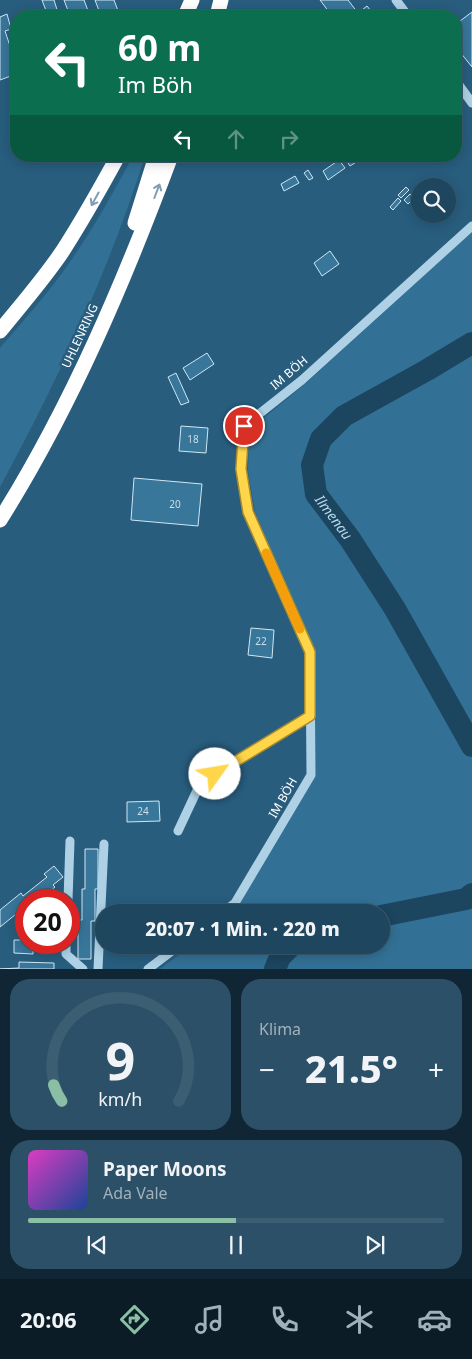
<!DOCTYPE html>
<html lang="de">
<meta charset="utf-8">
<style>
:root{--surface:#1e465e;--page:#2b5067;--text:#f1f3f6;--muted:#a1b1bc;--line:#3c5e73;--accent:#8abfa5}
body{margin:0;font-family:"Noto Sans",sans-serif;background:var(--page);color:var(--text);height:100vh;display:flex;flex-direction:column;font-size:19px;white-space:nowrap}
*{box-sizing:border-box;margin:0}
p{font-size:16px;color:var(--muted)}
.icon{flex:none;width:28px;height:28px;fill:none;stroke:currentColor;stroke-width:2;stroke-linecap:round;stroke-linejoin:round}
.map{position:relative;height:969px;overflow:hidden}
.side{display:flex;flex-direction:column;gap:10px;padding:10px;background:#102634;flex:1}
.side>*{flex:none}
.top-card{position:absolute;left:10px;top:10px;width:452px;height:152px;border-radius:20px;box-shadow:0 2px 12px #0003,0 0 0 1px var(--line);background:#0b6e4f;color:#fff;overflow:hidden}
.tools{position:absolute;left:411px;top:178px;display:grid;gap:10px}
.tools a{display:grid;place-items:center;width:45px;height:45px;border-radius:50%;background:var(--surface);box-shadow:0 2px 12px #0003,0 0 0 1px var(--line);font-size:25px}
.speed{position:absolute;left:15px;top:889px;display:flex;gap:10px;font-size:25px;font-weight:700;text-align:center}
.speed>*{display:grid;place-content:center;width:65px;height:65px;border-radius:50%;background:var(--surface);box-shadow:0 2px 12px #0003,0 0 0 1px var(--line);line-height:1}
.speed .limit{border:8px solid #d22;background:#fff;color:#111}
.pin{position:absolute;display:grid;place-items:center;width:42px;height:42px;color:#fff;margin:-21px;border:2px solid #fff;border-radius:50%;box-shadow:0 1px 5px #0007}
.me{position:absolute;width:55px;margin:-28px;rotate:58deg;stroke-linejoin:round;filter:drop-shadow(0 0 4px #0008)}
.turn{display:flex;align-items:center;gap:18px;height:105px;padding:0 25px;font-size:22px}
.turn .icon{width:65px;height:65px;stroke-width:2.5}
.turn b{display:block;font-size:35px;line-height:42px}
.lanes{display:flex;align-items:center;height:48px;padding:0 25px;background:#0003;justify-content:center;gap:25px;direction:ltr}
.lanes .off{opacity:.35}
.big{font-size:38px;font-weight:800;line-height:1.1}
.side .card{flex:1;display:flex;flex-direction:column;justify-content:center;gap:8px;min-width:0;padding:0 18px;border-radius:20px;background:var(--page)}
.side .dial{align-items:center;gap:0}
.dial svg{height:130px;overflow:visible;fill:none;stroke:var(--line);stroke-width:7;stroke-linecap:round;text-anchor:middle}
.dial text{fill:var(--text);stroke:none}
.song{display:flex;align-items:center;gap:15px}
.cover{width:60px;height:60px;border-radius:8px;background:linear-gradient(135deg,hsl(310 70% 55%),hsl(220 70% 35%))}
.played{height:5px;border-radius:2px;background:linear-gradient(90deg,var(--accent) 50%,var(--line) 50%)}
.keys{display:flex;justify-content:space-around;direction:ltr}
.heat{display:flex;justify-content:space-between;align-items:center;font-size:28px;direction:ltr}
.side .tiles{flex:1;display:grid;gap:10px;grid-template-columns:1fr 1fr}
.card:last-child{grid-column:span 2}
.trip{position:absolute;left:95px;top:904px;width:295px;height:50px;border-radius:25px;background:var(--surface);box-shadow:0 2px 12px #0003,0 0 0 1px var(--line);font-weight:800;line-height:50px;text-align:center}
.dock{display:flex;height:80px;justify-content:space-around;align-items:center;background:#0c1c26;color:var(--muted)}
.dock .icon{width:35px;height:35px}
.dock .active{color:var(--accent)}
.dock b{font-size:22px;color:var(--text)}
.map>svg:first-child{display:block}
</style>
<div class="map">
<svg width="472" height="969" viewBox="0 0 472 969">
<rect width="100%" height="100%" fill="#285d7e"/>
<g fill="#327195">
<path d="M 133,156 L 145,156 C 108,273 58,380 0,487 L 0,348 C 25,319 51,290 72,259 C 95,226 114,191 133,156 Z"/>
<path d="M 472,231 L 472,969 L 160,969 L 192,945 L 381,945 L 381,912 L 235,912 L 315,773 L 313,650 L 255,512 L 248,471 L 249,430 L 305,384 Z"/>
</g>
<g fill="none" stroke-linecap="round" stroke-linejoin="round">
<g stroke="#1c455f" stroke-width="22">
<path id="s1" d="M 472,343 L 427,370 L 344,416 L 321,439 L 312,465 L 316,494 L 350,539 L 395,609 L 472,746"/>
<path d="M 381,916 L 466,899 L 472,894"/>
<path d="M 275,969 L 280,957 L 292,945"/>
</g>
</g>
<g fill="#38769a" stroke="#d0e7f4">
<path d="M 42,0 L 54,0 L 59,16 L 48,16 Z"/>
<path d="M 64,0 L 84,0 L 90,16 L 70,16 Z"/>
<path d="M 95,0 L 114,0 L 120,16 L 101,16 Z"/>
<path d="M 320,0 L 348,0 L 358,13 L 367,6 L 375,16 L 332,16 Z"/>
<path d="M 472,12 L 472,67 L 456,47 L 456,24 Z"/>
<path d="M 7,14 L 11,29 L 5,31 L 16,64 L 16,74 L 0,80 L 0,17 Z"/>
<path d="M 348,156 L 363,156 L 364,157 L 350,166 L 345,158 Z"/>
<path d="M 339,160 L 345,168 L 328,180 L 323,171 Z"/>
<path d="M 308,170 L 313,178 L 309,180 L 304,173 Z"/>
<path d="M 295,176 L 299,183 L 284,191 L 281,184 Z"/>
<path d="M 406,187 L 409,190 L 401,198 L 398,195 Z"/>
<path d="M 410,194 L 414,198 L 408,204 L 404,200 Z"/>
<path d="M 398,198 L 401,201 L 393,210 L 390,207 Z"/>
<path d="M 330,251 L 339,264 L 322,276 L 314,263 Z"/>
<path d="M 207,353 L 214,364 L 190,380 L 183,368 Z"/>
<path d="M 176,373 L 189,402 L 181,405 L 168,377 Z"/>
<path d="M 181,426 L 208,428 L 206,453 L 179,451 Z"/>
<path d="M 134,478 L 202,484 L 198,526 L 131,520 Z"/>
<path d="M 251,628 L 274,630 L 272,658 L 248,655 Z"/>
<path d="M 159,801 L 160,821 L 127,822 L 127,802 Z"/>
<path d="M 85,849 L 98,849 L 98,889 L 95,889 L 95,921 L 91,921 L 91,959 L 78,959 L 78,920 L 82,920 L 82,889 L 85,889 Z"/>
<path d="M 54,866 L 63,877 L 53,885 L 55,887 L 40,900 L 26,900 L 26,906 L 0,927 L 0,910 L 21,893 L 23,896 L 47,877 L 44,874 Z"/>
<path d="M 14,940 L 26,940 L 26,942 L 53,942 L 53,946 L 33,946 L 33,954 L 14,953 Z"/>
<path d="M 19,962 L 54,963 L 54,969 L 0,969 L 19,968 Z"/>
</g>
<g fill="none" stroke-linecap="round" stroke-linejoin="round">
<g stroke="#aed1e5" stroke-width="9">
<path d="M 396,0 L 408,16"/>
<path d="M 456,81 L 472,103"/>
<path d="M 178,831 L 200,784 L 310,716"/>
<path d="M 68,900 L 70,841"/>
<path d="M 223,912 L 235,903 L 311,775 L 310,652 L 248,512 L 241,469 L 244,426 L 302,380 L 472,226"/>
<path d="M 66,942 L 66,954 L 83,969"/>
<path d="M 98,969 L 104,844"/>
<path d="M 148,969 L 180,945"/>
</g>
<g stroke="#fff" stroke-width="15">
<path d="M 185,16 L 192,0"/>
<path d="M 217,16 L 221,0"/>
<path d="M 135,223 L 156,156"/>
<path d="M 0,331 C 21,305 43,280 62,252 C 82,221 100,189 118,156"/>
<path d="M 0,520 C 71,407 124,282 171,156"/>
</g>
</g>
<defs><path id="oneway-shaft" d="M-6 0H5M1.5-3L5.5 0L1.5 3" fill="none" stroke-width="1.6" stroke-linecap="round" stroke-linejoin="round" transform="scale(1.25)"/></defs>
<g stroke="#7e9eb2">
<use href="#oneway-shaft" transform="translate(157 191) rotate(-69)"/>
<use href="#oneway-shaft" transform="translate(95 199) rotate(119)"/>
</g>
<g fill="none" stroke-linecap="round" stroke-linejoin="round">
<g stroke="#a68a30" stroke-width="12">
<path id="route" d="M 215,774 L 310,716 L 310,652 L 248,512 L 241,469 L 244,426"/>
</g>
<use href="#route" stroke="#ffd54a" stroke-width="9"/>
<path stroke="#f59e0b" stroke-width="9" d="M 266,553 L 300,629"/>
</g>
<g text-anchor="middle" stroke-width="5" stroke-linejoin="round" paint-order="stroke">
<g font-size="10" fill="#cddde6">
<text x="193" y="443">18</text>
<text x="175" y="508">20</text>
<text x="261" y="645">22</text>
<text x="143" y="815">24</text>
</g>
<g font-size="12" fill="#fff" stroke="#285d7e">
<text transform="translate(80 336) rotate(-65)" y="4">UHLENRING</text>
<text transform="translate(289 373) rotate(-40)" y="4">IM BÖH</text>
<text transform="translate(283 798) rotate(-60)" y="4">IM BÖH</text>
</g>
<g font-size="14" font-style="italic" fill="#b9daed" stroke="#285d7e">
<text dy="5" stroke="none"><textPath href="#s1" startOffset="266">Ilmenau</textPath></text>
</g>
</g>
</svg>
<div class="tools">
<a><svg class="icon" aria-label="search" viewBox="0 0 24 24"><circle cx="10" cy="10" r="6"/><path d="M15 15l6 6"/></svg></a>
</div>
<div class="speed"><div class="limit">20</div></div>
<div class="pin" style="left:244px;top:426px;background:#d93025"><svg class="icon" aria-label="arrive" viewBox="0 0 24 24"><path d="M6 21V4h12l-3 4 3 4H6"/></svg></div>
<svg class="me" style="left:215px;top:774px" viewBox="-20 -20 40 40"><circle r="19" fill="#fff"/><path d="M0-13L10 11 0 6-10 11z" fill="#ffd54a"/></svg>
<div class="trip">20:07 · 1 Min. · 220 m</div>
<div class="top-card">
<div class="turn"><svg class="icon" aria-label="left" viewBox="0 0 24 24"><path d="M17 20v-9H6M10 6l-5 5 5 5"/></svg><div><b>60 m</b>Im Böh</div></div>
<div class="lanes"><svg class="icon" aria-label="left" viewBox="0 0 24 24"><path d="M17 20v-9H6M10 6l-5 5 5 5"/></svg><svg class="icon off" aria-label="ahead" viewBox="0 0 24 24"><path d="M12 20V5M6 11l6-6 6 6"/></svg><svg class="icon off" aria-label="right" viewBox="0 0 24 24"><path d="M7 20v-9h11M14 6l5 5-5 5"/></svg></div>
</div>
</div>
<section class="side">
<div class="tiles">
<div class="card dial"><svg viewBox="0 0 100 80">
<path d="M14 69A42 42 0 1 1 86 69"/>
<path d="M14 69A42 42 0 0 1 9 59" stroke="#8abfa5"/>
<text x="50" y="56" font-size="32" font-weight="700">9</text>
<text x="50" y="72" font-size="11">km/h</text>
</svg></div>
<div class="card"><p>Klima</p>
<div class="heat"><a>−</a><b class="big">21.5°</b><a>+</a></div>
</div>
<div class="card">
<div class="song"><i class="cover"></i><div><b>Paper Moons</b><p>Ada Vale</p></div></div>
<div class="played"></div>
<div class="keys"><svg class="icon" aria-label="previous" viewBox="0 0 24 24"><path d="M18 5L8 12l10 7zM5 5v14"/></svg><svg class="icon" aria-label="pause" viewBox="0 0 24 24"><path d="M8 5v14M16 5v14"/></svg><svg class="icon" aria-label="next" viewBox="0 0 24 24"><path d="M6 5l10 7-10 7zM19 5v14"/></svg></div>
</div>
</div>
</section>
<nav class="dock">
<b>20:06</b>
<svg class="icon active" aria-label="directions" viewBox="0 0 24 24"><path d="M12 3l9 9-9 9-9-9zM9 14v-3h6M13 9l2 2-2 2"/></svg>
<svg class="icon" aria-label="music" viewBox="0 0 24 24"><path d="M9 18V5l10-2v13"/><circle cx="6" cy="18" r="3"/><circle cx="16" cy="16" r="3"/></svg>
<svg class="icon" aria-label="phone" viewBox="0 0 24 24"><path d="M5 4h4l2 5-3 2q2 4 5 5l2-3 5 2v4C11 20 4 13 5 4z"/></svg>
<svg class="icon" aria-label="climate" viewBox="0 0 24 24"><path d="M12 3v18M4 7l16 10M4 17L20 7"/></svg>
<svg class="icon" aria-label="car" viewBox="0 0 24 24"><path d="M5 17H2v-5l4-1 3-4h7l3 4 3 1v5h-3M9 17h6M6 11h13"/><circle cx="7" cy="17" r="2"/><circle cx="17" cy="17" r="2"/></svg>
</nav>
